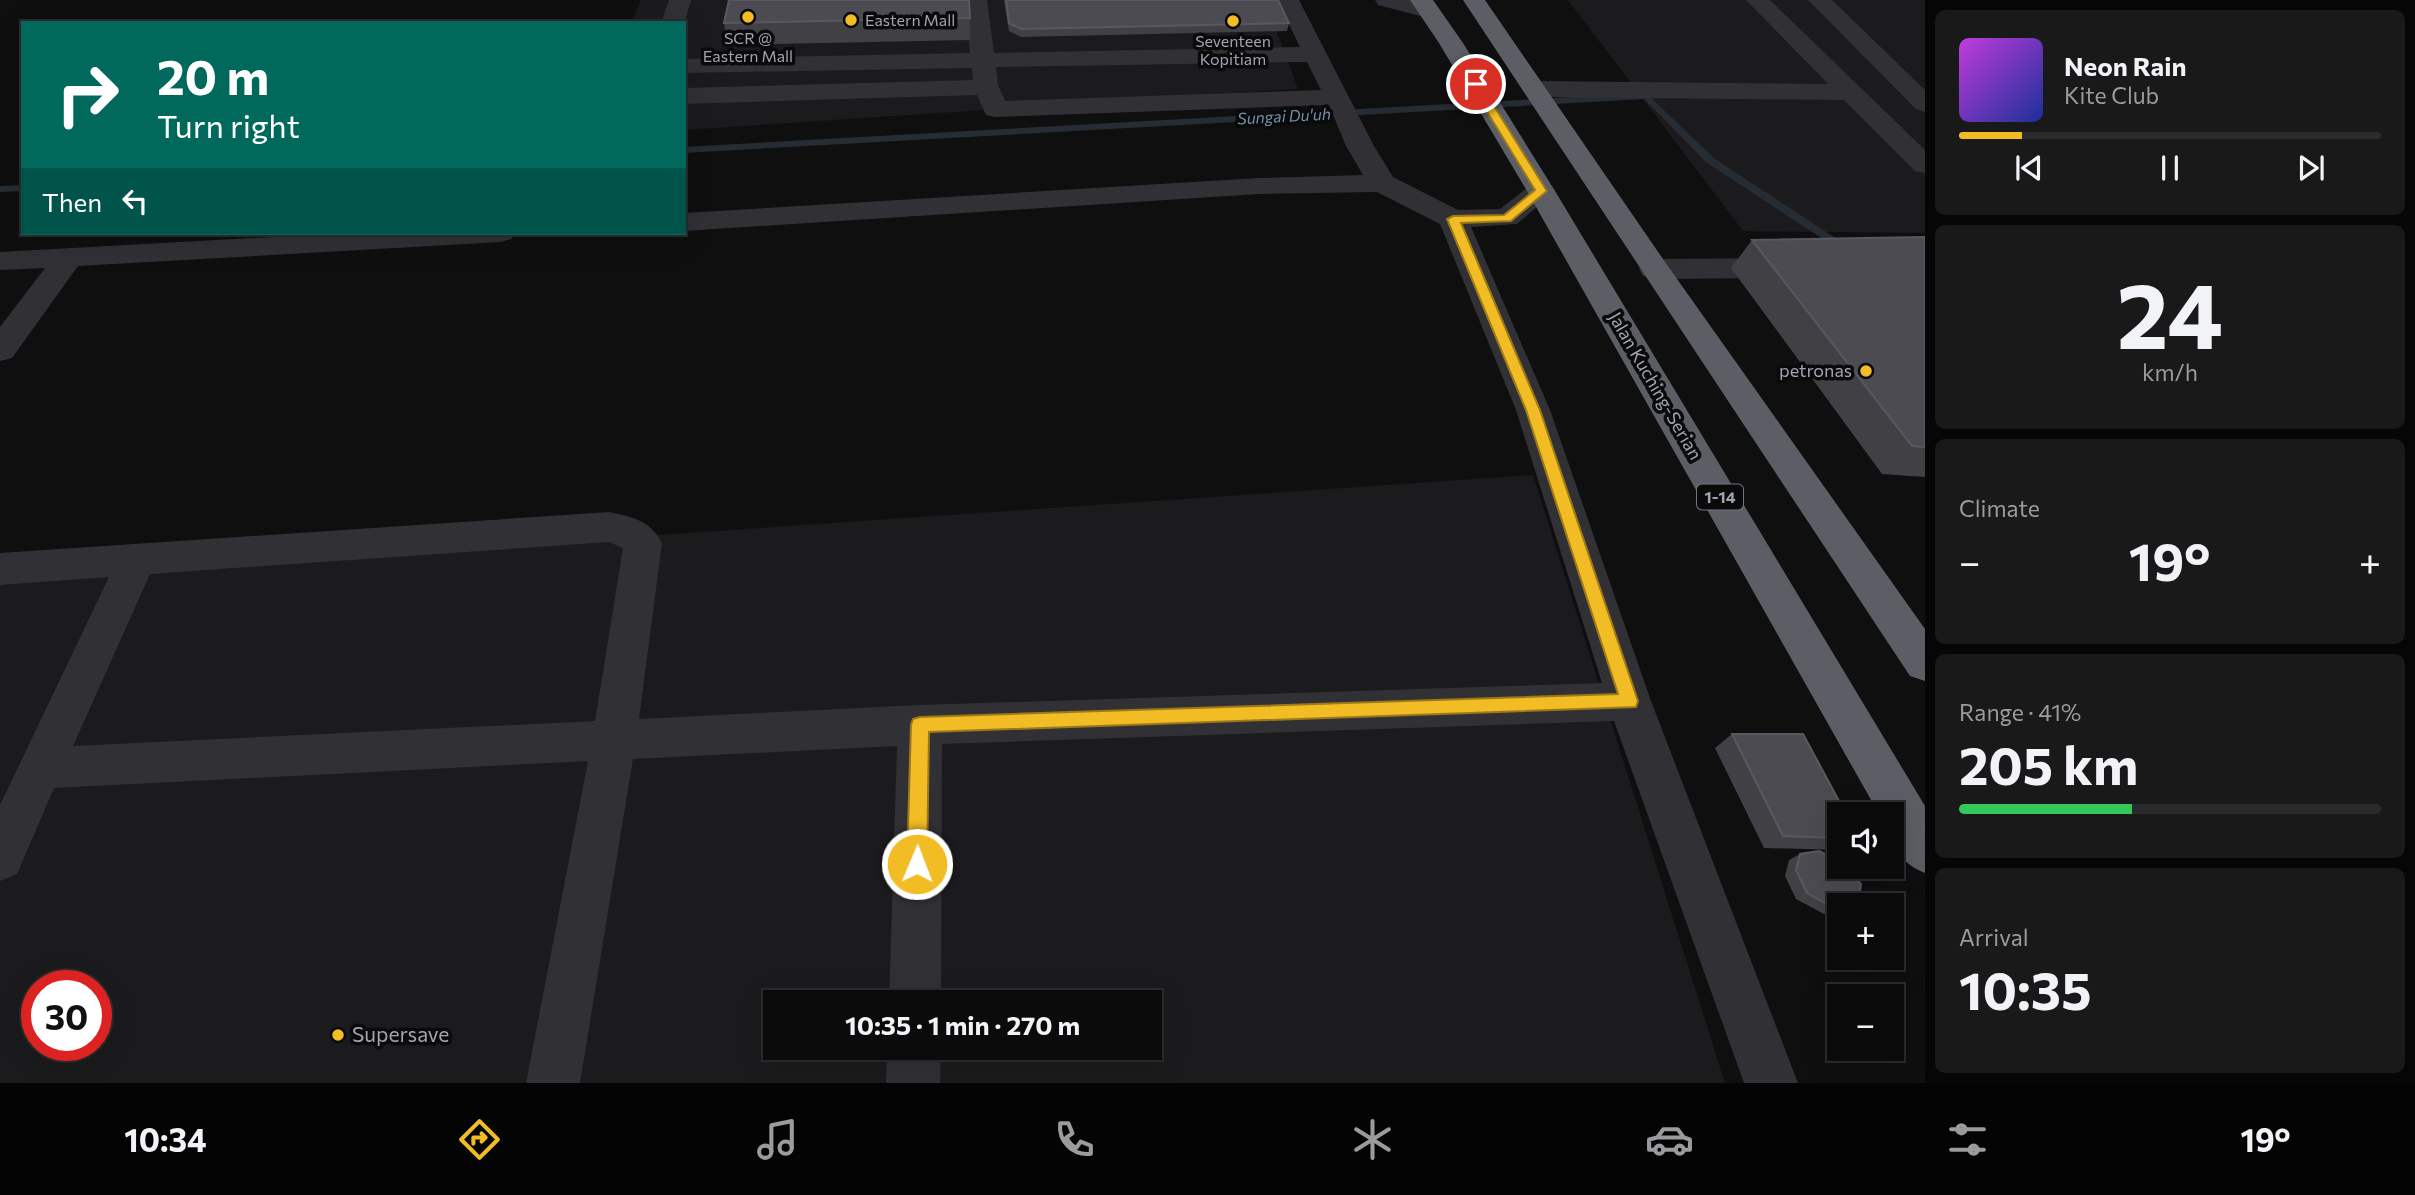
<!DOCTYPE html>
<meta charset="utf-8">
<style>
:root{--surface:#0b0b0c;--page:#19191a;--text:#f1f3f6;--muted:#9a9b9d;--line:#2b2b2d;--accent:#f2bc24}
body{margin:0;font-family:Commissioner,sans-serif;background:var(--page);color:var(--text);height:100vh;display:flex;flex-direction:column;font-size:26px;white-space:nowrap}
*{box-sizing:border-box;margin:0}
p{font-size:23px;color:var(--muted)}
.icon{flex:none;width:38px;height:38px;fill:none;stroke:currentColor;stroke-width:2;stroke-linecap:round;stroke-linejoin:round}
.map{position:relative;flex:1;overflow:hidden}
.details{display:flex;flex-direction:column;gap:10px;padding:10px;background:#060607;width:490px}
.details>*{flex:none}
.banner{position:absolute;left:21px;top:21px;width:665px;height:214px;border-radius:0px;box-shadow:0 7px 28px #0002,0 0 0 2px var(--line);background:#00695c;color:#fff;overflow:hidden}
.fabs{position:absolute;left:1827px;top:802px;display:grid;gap:14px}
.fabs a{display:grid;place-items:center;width:77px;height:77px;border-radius:0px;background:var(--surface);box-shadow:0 7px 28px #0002,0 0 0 2px var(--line);font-size:35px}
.speed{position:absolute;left:21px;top:970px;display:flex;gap:14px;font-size:35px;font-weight:700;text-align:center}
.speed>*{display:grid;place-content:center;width:91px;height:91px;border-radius:50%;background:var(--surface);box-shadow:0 7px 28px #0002,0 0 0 2px var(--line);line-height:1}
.speed .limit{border:10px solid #d22;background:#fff;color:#111}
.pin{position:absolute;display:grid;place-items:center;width:60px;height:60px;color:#fff;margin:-30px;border:4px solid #fff;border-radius:50%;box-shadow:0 2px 7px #0007}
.me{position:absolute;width:77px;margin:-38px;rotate:1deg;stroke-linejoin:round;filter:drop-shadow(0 0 5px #0008)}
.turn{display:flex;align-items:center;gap:24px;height:147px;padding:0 21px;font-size:32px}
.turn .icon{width:91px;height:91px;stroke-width:2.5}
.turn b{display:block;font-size:49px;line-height:60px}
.then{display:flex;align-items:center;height:66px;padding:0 21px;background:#0003;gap:14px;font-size:26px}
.big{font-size:52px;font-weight:700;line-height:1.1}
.details .card{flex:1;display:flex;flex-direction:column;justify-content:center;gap:10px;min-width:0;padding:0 24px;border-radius:10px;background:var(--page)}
.details .dial{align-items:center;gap:0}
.dial b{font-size:91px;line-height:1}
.song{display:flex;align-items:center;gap:21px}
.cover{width:84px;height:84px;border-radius:10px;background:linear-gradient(135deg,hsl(290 70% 55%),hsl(230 70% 35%))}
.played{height:7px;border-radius:4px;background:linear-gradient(90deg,var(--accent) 15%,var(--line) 15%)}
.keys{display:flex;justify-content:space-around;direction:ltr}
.heat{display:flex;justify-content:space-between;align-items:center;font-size:38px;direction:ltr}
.charge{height:10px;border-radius:5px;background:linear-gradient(90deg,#34c759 41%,var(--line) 0)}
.trip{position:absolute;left:763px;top:990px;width:399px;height:70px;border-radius:0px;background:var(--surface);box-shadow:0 7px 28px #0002,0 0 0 2px var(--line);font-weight:700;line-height:70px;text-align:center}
.menu{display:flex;height:112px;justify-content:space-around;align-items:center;background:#040405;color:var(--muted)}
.menu .icon{width:49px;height:49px}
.menu .current{color:var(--accent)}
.menu b{font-size:32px;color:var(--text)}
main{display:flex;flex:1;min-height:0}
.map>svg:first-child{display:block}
</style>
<main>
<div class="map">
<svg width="1925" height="1083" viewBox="0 0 1925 1083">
<rect width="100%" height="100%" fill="#0f0f10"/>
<g fill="#1b1b1d" fill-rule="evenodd">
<path d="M 641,0 L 1265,0 L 1298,89 L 684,130 L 684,23 L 631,23 Z"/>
<path d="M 1568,0 L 1925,0 L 1925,233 L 1743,231 Z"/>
<path d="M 1533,475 L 1725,1083 L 0,1083 L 0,580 ZM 37,985 L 96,985 L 96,1045 L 37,1045 ZM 775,1003 L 1150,1003 L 1150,1048 L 775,1048 Z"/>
</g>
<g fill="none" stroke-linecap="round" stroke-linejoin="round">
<g fill="#262c33" fill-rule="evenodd">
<path d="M 1646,93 L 1715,159 L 1837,239 L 1837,243 L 1829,243 L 1707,163 L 1644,99 L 684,153 L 684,147 Z"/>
<path d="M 23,185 L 23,191 L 0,192 L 0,186 Z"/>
</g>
<g fill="#303035" fill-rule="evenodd">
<path d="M 669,0 L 691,0 L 684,24 L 661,23 Z"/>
<path d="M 965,0 L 987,0 L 994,53 L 1300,47 L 1277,0 L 1299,0 L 1374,146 L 1393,177 L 1458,210 L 1500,209 L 1531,185 L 1541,182 L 1551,185 L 1555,191 L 1517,224 L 1471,227 L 1550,410 L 1651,701 L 1798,1083 L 1744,1083 L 1614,721 L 942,744 L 941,1003 L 889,1003 L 897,746 L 633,759 L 580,1083 L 526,1083 L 588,761 L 54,788 L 17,874 L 0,881 L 0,805 L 109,577 L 0,585 L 0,553 L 609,512 C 633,517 650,520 662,543 L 639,719 L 920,705 L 1602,683 L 1516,410 L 1440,224 L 1377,192 L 1259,194 L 684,231 L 684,213 L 1259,178 L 1363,175 L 1346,146 L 1329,105 L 995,117 L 986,115 L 977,95 L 684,104 L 684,88 L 973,80 L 972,68 L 684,73 L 684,59 L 970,53 ZM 1307,62 L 1321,90 L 1005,101 L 998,85 L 996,67 ZM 609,542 L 623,548 L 595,721 L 73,746 L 150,574 Z"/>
<path d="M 1375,0 L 1413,0 L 1436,6 L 1440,11 L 1436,16 L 1428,18 L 1378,5 Z"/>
<path d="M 1746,0 L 1770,0 L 1925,150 L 1925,173 L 1915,171 L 1844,100 L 1536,97 L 1527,94 L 1523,89 L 1527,84 L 1536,81 L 1828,84 Z"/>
<path d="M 1808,0 L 1832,0 L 1925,90 L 1925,112 L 1916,109 Z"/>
<path d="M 342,233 L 516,233 L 511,239 L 501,242 L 78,266 L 12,358 L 0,361 L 0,327 L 45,268 L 0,270 L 0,252 Z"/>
<path d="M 1785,258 L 1796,261 L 1800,268 L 1796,275 L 1785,278 L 1654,279 L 1643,276 L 1639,269 L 1643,262 L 1654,259 Z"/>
<path d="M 887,1048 L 941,1048 L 940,1083 L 886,1083 Z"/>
</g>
<g fill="#5c5e66" fill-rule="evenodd">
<path d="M 1410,0 L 1433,0 L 1463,43 L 1555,191 L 1925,806 L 1925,873 C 1897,862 1892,843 1892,814 L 1879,814 L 1527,191 L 1439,43 Z"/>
<path d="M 1463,0 L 1485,0 L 1665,262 L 1925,629 L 1925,681 L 1910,676 Z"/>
</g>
</g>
<g fill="#404045">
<path d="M 1004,0 L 1278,0 L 1289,23 L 1287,31 L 1021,37 L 1009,31 Z"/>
<path d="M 970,18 L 970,40 L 728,45 L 724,23 Z"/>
<path d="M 1925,237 L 1925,477 L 1882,474 L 1731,268 L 1752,240 Z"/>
<path d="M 1732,734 L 1839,814 L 1839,850 L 1764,848 L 1715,748 Z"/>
<path d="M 1800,854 L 1839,905 L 1839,912 L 1824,914 L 1796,899 L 1785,876 L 1789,860 Z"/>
</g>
<g fill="#4b4b51" stroke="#585960" stroke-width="2">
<path d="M 729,0 L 969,0 L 970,18 L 724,23 Z"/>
<path d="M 1006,0 L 1278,0 L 1289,23 L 1021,29 L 1009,23 Z"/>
<path d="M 1925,237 L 1925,447 L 1912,446 L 1752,240 Z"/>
<path d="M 1732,734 L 1803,734 L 1846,814 L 1839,814 L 1839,838 L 1783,836 Z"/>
<path d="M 1819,851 L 1839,861 L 1839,866 L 1845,866 L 1861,884 L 1858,905 L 1839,905 L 1839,908 L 1835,909 L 1807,893 L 1796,870 L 1800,854 Z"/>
</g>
<path fill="#f2bc24" stroke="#9d7a17" stroke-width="2" d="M 1472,82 L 1479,82 L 1547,191 L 1511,221 L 1461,223 L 1540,410 L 1638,701 L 1636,707 L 929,732 L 927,864 L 924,870 L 917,873 L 910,870 L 907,864 L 911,725 L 913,719 L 920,717 L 1618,694 L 1526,410 L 1447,219 L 1453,216 L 1504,215 L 1535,190 L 1470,84 Z"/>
<g fill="#f2bc24" stroke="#0a0a0b" stroke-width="2.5">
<circle cx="748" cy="17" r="7"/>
<circle cx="851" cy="20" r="7"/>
<circle cx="1233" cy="21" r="7"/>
<circle cx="1866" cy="371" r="7"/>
<circle cx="338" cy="1035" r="7"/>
</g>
<g text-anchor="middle" stroke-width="7" stroke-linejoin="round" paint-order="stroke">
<g font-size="16" fill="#a0a4b1" stroke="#0a0a0b">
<text x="865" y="26" text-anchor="start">Eastern Mall</text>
<text x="748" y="44">SCR @<tspan x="748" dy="18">Eastern Mall</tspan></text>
<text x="1233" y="47">Seventeen<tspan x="1233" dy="18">Kopitiam</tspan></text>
</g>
<g font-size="16" font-style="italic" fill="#758fae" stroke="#0a0a0b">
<text transform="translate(1284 116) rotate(-3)" y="6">Sungai Du'uh</text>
</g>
<rect fill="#0a0a0b" stroke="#73767f" stroke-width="2" x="1697" y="484.5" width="46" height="25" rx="5"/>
<g font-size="16" font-weight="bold" fill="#a0a4b1">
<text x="1720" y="503">1-14</text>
</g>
<g font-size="18" fill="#a0a4b1" stroke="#0a0a0b" text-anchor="end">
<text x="1852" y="377">petronas</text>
</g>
<g font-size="18" fill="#a0a4b1" stroke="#0a0a0b">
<text transform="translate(1655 386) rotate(60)" y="6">Jalan Kuching-Serian</text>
</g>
<g font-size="21" fill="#a0a4b1" stroke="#0a0a0b" text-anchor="start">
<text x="352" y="1042">Supersave</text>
</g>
</g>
</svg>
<div class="fabs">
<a><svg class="icon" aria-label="sound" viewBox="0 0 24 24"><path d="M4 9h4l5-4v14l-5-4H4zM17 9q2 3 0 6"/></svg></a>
<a>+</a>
<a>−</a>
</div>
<div class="speed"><div class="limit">30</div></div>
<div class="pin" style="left:1476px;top:84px;background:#d93025"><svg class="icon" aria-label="arrive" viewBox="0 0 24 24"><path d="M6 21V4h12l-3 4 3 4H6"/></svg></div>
<svg class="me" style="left:917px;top:864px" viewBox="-20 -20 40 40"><circle r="17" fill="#f2bc24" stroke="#fff" stroke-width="3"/><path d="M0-11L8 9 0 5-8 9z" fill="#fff"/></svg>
<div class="trip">10:35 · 1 min · 270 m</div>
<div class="banner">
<div class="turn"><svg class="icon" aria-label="right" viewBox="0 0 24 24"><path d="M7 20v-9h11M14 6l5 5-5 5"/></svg><div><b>20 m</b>Turn right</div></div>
<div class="then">Then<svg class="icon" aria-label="left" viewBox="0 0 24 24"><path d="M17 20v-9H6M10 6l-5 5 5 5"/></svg></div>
</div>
</div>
<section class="details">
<div class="card">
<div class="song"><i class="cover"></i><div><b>Neon Rain</b><p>Kite Club</p></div></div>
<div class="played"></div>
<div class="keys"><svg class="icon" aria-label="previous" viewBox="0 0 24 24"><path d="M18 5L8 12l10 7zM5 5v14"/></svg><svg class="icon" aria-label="pause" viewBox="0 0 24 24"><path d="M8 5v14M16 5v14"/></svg><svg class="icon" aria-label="next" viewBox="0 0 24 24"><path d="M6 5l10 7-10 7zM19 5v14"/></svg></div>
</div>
<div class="card dial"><b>24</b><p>km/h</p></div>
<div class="card"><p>Climate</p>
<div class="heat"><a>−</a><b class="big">19°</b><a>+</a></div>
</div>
<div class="card"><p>Range · 41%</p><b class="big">205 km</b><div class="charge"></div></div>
<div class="card"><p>Arrival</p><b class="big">10:35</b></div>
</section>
</main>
<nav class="menu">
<b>10:34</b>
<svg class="icon current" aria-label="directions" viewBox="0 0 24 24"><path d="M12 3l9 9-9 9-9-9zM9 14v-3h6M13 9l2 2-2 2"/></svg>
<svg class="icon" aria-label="music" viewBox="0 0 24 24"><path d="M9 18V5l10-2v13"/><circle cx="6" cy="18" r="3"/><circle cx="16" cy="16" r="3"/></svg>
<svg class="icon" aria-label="phone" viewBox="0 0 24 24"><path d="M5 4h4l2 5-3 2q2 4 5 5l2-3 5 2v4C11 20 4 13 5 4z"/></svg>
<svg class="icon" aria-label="climate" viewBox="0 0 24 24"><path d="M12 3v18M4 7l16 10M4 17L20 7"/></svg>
<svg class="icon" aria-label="car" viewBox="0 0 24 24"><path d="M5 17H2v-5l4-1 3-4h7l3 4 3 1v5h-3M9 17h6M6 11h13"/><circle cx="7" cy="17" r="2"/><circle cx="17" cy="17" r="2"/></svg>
<svg class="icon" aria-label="filters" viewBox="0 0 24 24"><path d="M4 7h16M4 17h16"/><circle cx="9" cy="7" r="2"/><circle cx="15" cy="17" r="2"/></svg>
<b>19°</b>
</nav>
